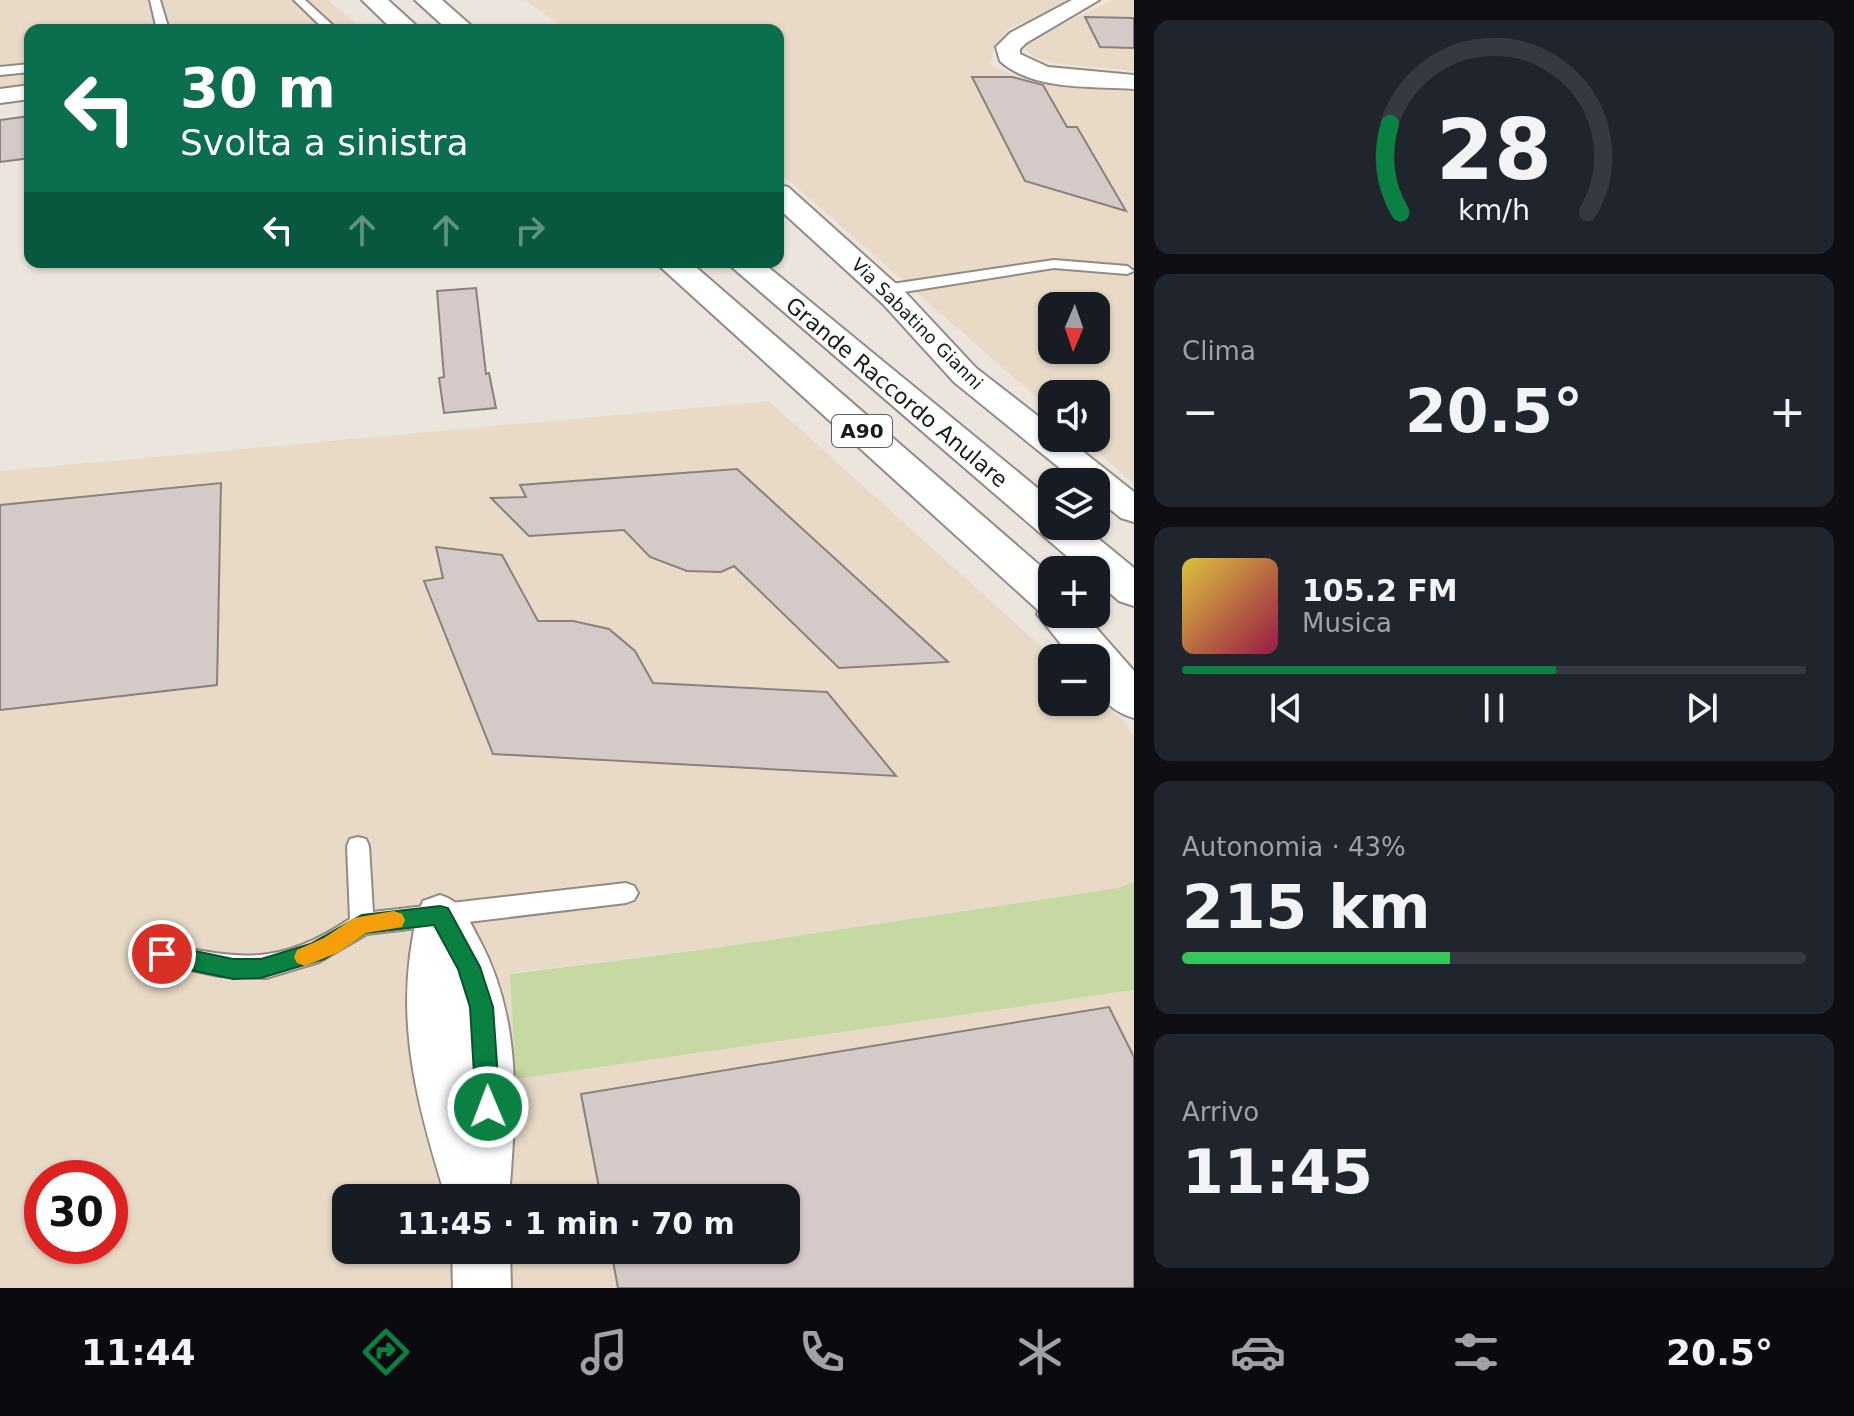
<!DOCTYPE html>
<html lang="it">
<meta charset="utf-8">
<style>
:root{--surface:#171b24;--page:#20242c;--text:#f1f3f6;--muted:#9ea1a6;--line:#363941;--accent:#0b8043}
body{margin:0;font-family:"DejaVu Sans",sans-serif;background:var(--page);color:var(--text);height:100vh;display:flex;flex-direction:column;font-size:30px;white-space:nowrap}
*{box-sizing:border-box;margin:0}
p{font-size:26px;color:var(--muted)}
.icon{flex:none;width:44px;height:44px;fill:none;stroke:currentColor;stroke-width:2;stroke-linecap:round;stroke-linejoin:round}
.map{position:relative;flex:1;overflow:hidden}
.sheet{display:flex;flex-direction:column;gap:20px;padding:20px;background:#0d0f14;width:720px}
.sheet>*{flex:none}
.top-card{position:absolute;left:24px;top:24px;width:760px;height:244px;border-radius:16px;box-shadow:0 2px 6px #0004;background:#0b6e4f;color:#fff;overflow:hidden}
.needle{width:52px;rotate:182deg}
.controls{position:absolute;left:1038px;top:292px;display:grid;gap:16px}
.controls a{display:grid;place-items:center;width:72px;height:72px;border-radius:16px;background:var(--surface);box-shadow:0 2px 6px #0004;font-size:40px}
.speed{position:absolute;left:24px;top:1160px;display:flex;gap:16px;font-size:40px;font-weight:700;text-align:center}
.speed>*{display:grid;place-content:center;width:104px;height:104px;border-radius:50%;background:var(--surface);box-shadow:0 2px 6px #0004;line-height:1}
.speed .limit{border:12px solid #d22;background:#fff;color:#111}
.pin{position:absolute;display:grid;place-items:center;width:68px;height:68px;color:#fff;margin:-34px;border:4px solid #fff;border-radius:50%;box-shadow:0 2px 8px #0007}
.me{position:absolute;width:88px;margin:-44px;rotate:359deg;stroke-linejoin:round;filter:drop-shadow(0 0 6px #0008)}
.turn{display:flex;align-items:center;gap:28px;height:168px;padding:0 24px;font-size:36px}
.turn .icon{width:104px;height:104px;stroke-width:2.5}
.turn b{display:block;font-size:56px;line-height:68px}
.lanes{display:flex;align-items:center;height:76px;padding:0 24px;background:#0003;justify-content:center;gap:40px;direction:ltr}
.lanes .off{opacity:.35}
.big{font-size:60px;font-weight:800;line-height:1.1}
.sheet .widget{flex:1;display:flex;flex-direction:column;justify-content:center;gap:12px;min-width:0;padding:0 28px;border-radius:16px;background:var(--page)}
.sheet .dial{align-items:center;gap:0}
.dial svg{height:208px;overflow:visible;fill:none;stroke:var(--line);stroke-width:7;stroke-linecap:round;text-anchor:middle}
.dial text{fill:var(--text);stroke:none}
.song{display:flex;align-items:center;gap:24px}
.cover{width:96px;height:96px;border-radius:12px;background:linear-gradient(135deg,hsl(50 70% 55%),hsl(340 70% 35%))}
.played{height:8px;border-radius:4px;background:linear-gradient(90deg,var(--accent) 60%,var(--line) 60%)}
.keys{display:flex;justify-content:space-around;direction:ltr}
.heat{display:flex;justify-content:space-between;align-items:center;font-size:44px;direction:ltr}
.charge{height:12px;border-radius:6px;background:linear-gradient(90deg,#34c759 43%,var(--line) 0)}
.trip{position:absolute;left:332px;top:1184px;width:468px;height:80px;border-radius:16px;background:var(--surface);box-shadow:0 2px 6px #0004;font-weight:800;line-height:80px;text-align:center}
.menu{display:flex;height:128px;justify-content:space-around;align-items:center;background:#090b0e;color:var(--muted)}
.menu .icon{width:56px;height:56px}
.menu .active{color:var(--accent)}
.menu b{font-size:36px;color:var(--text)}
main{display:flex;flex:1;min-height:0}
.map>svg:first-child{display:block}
</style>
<main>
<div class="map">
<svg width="1134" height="1288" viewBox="0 0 1134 1288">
<rect width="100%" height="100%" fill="#ece5dd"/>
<g fill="#e8dac7" fill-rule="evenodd">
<path d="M 0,0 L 328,0 L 364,30 L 30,30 L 30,101 L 0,105 Z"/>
<path d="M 525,0 L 1078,0 L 1010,28 L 995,44 L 990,64 L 1010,74 L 1134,88 L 1134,484 L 1082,438 L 1096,438 L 1096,394 L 1052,394 L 1052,411 L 778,171 L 778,30 L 567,30 ZM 1052,306 L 1096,306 L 1096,350 L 1052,350 Z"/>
<path d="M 1113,0 L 1134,0 L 1134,71 L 1053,63 L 1033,57 L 1026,49 L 1023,43 Z"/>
<path d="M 769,401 L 1054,658 L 1052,702 L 1096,702 L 1096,696 L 1123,720 L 1134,736 L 1134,881 L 1118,888 L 708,949 L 511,973 L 516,1078 L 1134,990 L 1134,1288 L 0,1288 L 0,471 ZM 42,1178 L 110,1178 L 110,1246 L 42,1246 ZM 346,1198 L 786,1198 L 786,1250 L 346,1250 Z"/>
</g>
<path fill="#c6d9a2" d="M 1134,881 L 1134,990 L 516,1079 L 510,974 L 708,949 L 1118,888 Z"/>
<g fill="#d6cac8" stroke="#8a807e" stroke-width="2">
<path d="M 1085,17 L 1134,18 L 1134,48 L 1100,47 Z"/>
<path d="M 972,77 L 1012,77 L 1043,85 L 1067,127 L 1077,127 L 1126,211 L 1025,181 Z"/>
<path d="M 30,116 L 30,158 L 0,162 L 0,120 Z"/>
<path d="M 476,288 L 486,374 L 489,373 L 496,408 L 444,413 L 439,378 L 444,377 L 437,291 Z"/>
<path d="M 737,469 L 948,662 L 839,668 L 734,566 L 721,572 L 687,571 L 650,557 L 624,530 L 529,536 L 491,498 L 526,497 L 520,485 Z"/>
<path d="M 221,483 L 217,685 L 0,710 L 0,505 Z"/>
<path d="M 436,547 L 502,555 L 538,621 L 573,621 L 609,629 L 635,651 L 653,683 L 827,692 L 896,776 L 493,754 L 424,581 L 443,578 Z"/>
<path d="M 1109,1007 L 1134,1057 L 1134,1288 L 618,1288 L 611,1250 L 786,1250 L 786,1198 L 601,1198 L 581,1094 Z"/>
</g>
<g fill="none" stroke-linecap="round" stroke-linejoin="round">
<g stroke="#928b84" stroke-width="4">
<g id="lane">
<path d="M 150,0 L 160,0 L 169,30 L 157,30 Z"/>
<path d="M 294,0 L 305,0 L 338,30 L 325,30 Z"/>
<path d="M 30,64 L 30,72 L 0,75 L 0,67 Z"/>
<path d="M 1054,260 L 1127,266 L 1134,271 L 1127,274 L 1054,268 L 885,295 L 877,290 L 885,285 Z"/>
<path d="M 358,837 L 366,839 L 369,846 L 373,912 L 626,883 L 634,886 L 638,893 L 634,900 L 626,903 L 367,934 L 319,962 L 266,978 L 219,976 L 153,962 L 150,954 L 153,946 L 162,943 C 242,960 279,966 350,919 L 347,846 L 350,839 Z"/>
</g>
</g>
<g stroke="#928b84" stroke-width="4">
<g id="street">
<path d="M 1072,0 L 1099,0 L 1026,43 L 1020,49 L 1020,54 L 1048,67 L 1134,75 L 1134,89 C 1092,86 1033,91 1000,61 L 996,47 L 1010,33 Z"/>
<path d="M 30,85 L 30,99 L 0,103 L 0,89 Z"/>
<path d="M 778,185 L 788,187 L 905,292 L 976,368 L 1052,427 L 1052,438 L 1066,438 L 1134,492 L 1134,522 L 1121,518 L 1096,498 L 1096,482 L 1077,482 L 954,382 L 883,304 L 778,208 Z"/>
<path d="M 440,895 C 464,903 467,917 479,939 C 523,1021 516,1108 509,1198 L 446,1198 C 421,1117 399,1040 410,955 C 413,936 415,918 423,901 Z"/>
<path d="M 452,1250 L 510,1250 L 511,1288 L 453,1288 Z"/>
</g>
</g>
<g stroke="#928b84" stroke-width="4">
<g id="highway">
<path d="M 362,0 L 388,0 L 421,30 L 393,30 Z"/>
<path d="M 415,0 L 442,0 L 476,30 L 448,30 Z"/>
<path d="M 655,262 L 690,262 L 1052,576 L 1052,614 L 1084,614 L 1134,671 L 1134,718 C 1101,708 1096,689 1096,658 L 1072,658 L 1037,614 L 1039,611 Z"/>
<path d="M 726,262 L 762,262 L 1052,500 L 1052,526 L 1083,526 L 1134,568 L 1134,606 L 1119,601 L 1096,581 L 1096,570 L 1083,570 Z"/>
</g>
</g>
<use href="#lane" fill="#fff" fill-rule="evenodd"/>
<use href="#street" fill="#fff" fill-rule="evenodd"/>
<use href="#highway" fill="#fff" fill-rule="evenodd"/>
</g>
<path fill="#0b8043" stroke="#07532c" stroke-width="2" d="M 440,906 L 448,908 L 480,967 L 493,1007 L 500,1107 L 496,1115 L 488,1118 L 479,1115 L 476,1107 L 470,1007 L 458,969 L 434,925 L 366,933 L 324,959 L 261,978 L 233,979 L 162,964 L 155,961 L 151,954 L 155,947 L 162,944 L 233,959 L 261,959 L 310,944 L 362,915 Z"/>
<path fill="#f59e0b" d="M 394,911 L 402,914 L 405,920 L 402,927 L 366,933 L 339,952 L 305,966 L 297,963 L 294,957 L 297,950 L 324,938 L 354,918 Z"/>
<g text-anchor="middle" stroke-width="6" stroke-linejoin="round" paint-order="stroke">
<g font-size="18" fill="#1c1a17" stroke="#fff">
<text transform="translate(917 324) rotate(45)" y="6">Via Sabatino Gianni</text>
</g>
<rect fill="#fff" stroke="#605f5d" stroke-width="2" x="832" y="415" width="60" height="32" rx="6"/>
<g font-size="20" font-weight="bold" fill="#1c1a17">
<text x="862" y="438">A90</text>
</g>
<g font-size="22" fill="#1c1a17" stroke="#fff">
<text transform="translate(897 392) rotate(40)" y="8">Grande Raccordo Anulare</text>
</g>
</g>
</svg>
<div class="controls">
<a><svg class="needle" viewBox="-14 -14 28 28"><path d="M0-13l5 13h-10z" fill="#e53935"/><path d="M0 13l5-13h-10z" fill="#9ea1a6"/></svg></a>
<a><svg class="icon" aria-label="sound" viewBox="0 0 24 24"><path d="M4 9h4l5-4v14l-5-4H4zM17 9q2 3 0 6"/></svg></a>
<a><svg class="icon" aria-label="layers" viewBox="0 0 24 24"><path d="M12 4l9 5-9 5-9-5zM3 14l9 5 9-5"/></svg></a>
<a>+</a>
<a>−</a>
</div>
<div class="speed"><div class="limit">30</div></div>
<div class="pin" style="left:162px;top:954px;background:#d93025"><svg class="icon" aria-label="arrive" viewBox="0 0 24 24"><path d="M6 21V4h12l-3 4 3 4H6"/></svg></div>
<svg class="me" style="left:488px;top:1107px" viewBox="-20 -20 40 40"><circle r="17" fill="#0b8043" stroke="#fff" stroke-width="3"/><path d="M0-11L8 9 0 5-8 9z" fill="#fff"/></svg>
<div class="trip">11:45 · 1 min · 70 m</div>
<div class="top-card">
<div class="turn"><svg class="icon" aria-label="left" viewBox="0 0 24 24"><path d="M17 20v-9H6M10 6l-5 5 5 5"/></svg><div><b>30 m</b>Svolta a sinistra</div></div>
<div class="lanes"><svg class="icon" aria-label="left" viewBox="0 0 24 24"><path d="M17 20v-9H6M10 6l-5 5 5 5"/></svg><svg class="icon off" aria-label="ahead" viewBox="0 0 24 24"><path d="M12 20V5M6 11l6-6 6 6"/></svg><svg class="icon off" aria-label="ahead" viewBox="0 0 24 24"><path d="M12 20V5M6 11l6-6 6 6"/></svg><svg class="icon off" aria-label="right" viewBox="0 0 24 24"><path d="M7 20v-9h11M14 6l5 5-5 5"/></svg></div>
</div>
</div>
<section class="sheet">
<div class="widget dial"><svg viewBox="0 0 100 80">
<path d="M14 69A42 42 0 1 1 86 69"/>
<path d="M14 69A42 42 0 0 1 10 35" stroke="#0b8043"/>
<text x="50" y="56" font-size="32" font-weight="700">28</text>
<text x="50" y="72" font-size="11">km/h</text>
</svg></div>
<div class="widget"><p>Clima</p>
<div class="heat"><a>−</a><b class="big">20.5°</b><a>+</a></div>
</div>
<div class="widget">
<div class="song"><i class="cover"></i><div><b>105.2 FM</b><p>Musica</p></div></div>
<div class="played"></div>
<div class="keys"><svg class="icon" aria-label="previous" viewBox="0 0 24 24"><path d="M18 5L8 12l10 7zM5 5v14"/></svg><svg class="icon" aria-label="pause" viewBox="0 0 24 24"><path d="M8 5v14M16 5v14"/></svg><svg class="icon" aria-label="next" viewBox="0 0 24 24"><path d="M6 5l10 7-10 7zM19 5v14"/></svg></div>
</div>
<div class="widget"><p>Autonomia · 43%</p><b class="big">215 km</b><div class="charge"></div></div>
<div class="widget"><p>Arrivo</p><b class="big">11:45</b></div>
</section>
</main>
<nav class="menu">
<b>11:44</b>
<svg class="icon active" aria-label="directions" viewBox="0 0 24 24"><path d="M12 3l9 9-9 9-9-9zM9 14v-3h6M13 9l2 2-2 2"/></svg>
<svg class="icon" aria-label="music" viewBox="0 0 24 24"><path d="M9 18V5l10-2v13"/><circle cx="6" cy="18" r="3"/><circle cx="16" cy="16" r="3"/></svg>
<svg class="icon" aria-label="phone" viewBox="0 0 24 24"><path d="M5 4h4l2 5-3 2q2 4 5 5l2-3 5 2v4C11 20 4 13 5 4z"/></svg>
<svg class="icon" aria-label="climate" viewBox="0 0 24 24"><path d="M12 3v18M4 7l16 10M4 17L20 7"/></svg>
<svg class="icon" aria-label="car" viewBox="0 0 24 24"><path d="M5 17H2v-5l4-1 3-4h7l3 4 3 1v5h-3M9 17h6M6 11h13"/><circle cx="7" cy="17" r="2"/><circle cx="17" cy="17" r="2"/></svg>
<svg class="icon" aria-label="filters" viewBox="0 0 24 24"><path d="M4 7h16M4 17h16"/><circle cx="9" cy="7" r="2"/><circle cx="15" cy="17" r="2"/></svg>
<b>20.5°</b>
</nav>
